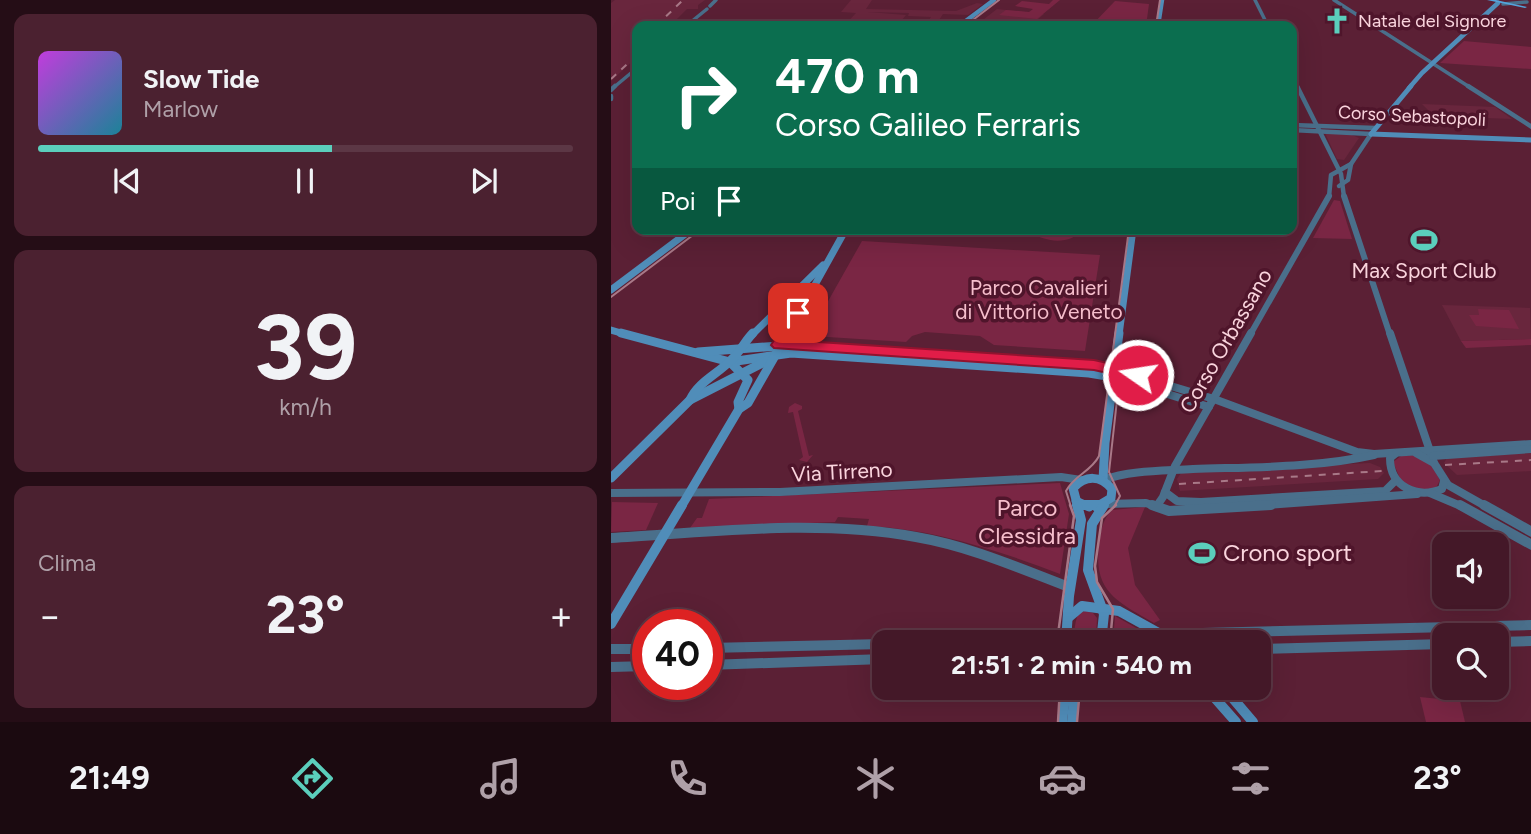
<!DOCTYPE html>
<html lang="it">
<meta charset="utf-8">
<style>
:root{--surface:#441828;--page:#4b2130;--text:#f1f3f6;--muted:#afa0a8;--line:#5c3745;--accent:#5bcebc}
body{margin:0;font-family:Figtree,sans-serif;background:var(--page);color:var(--text);height:100vh;display:flex;flex-direction:column;font-size:26px;white-space:nowrap}
*{box-sizing:border-box;margin:0}
p{font-size:23px;color:var(--muted)}
.icon{flex:none;width:38px;height:38px;fill:none;stroke:currentColor;stroke-width:2;stroke-linecap:round;stroke-linejoin:round}
.map{position:relative;flex:1;overflow:hidden}
.panel{display:flex;flex-direction:column;gap:14px;padding:14px;background:#250d16;width:611px}
.panel>*{flex:none}
.banner{position:absolute;left:21px;top:21px;width:665px;height:214px;border-radius:14px;box-shadow:0 7px 28px #0002,0 0 0 2px var(--line);background:#0b6e4f;color:#fff;overflow:hidden}
.fabs{position:absolute;left:821px;top:532px;display:grid;gap:14px}
.fabs a{display:grid;place-items:center;width:77px;height:77px;border-radius:14px;background:var(--surface);box-shadow:0 7px 28px #0002,0 0 0 2px var(--line);font-size:35px}
.speed{position:absolute;left:21px;top:609px;display:flex;gap:14px;font-size:35px;font-weight:700;text-align:center}
.speed>*{display:grid;place-content:center;width:91px;height:91px;border-radius:50%;background:var(--surface);box-shadow:0 7px 28px #0002,0 0 0 2px var(--line);line-height:1}
.speed .limit{border:10px solid #d22;background:#fff;color:#111}
.pin{position:absolute;display:grid;place-items:center;width:60px;height:60px;color:#fff;margin:-30px;border-radius:14px;box-shadow:0 4px 10px #0006}
.me{position:absolute;width:77px;margin:-38px;rotate:283deg;stroke-linejoin:round;filter:drop-shadow(0 0 5px #0008)}
.turn{display:flex;align-items:center;gap:24px;height:147px;padding:0 28px;font-size:32px}
.turn .icon{width:91px;height:91px;stroke-width:2.5}
.turn b{display:block;font-size:49px;line-height:60px}
.then{display:flex;align-items:center;height:66px;padding:0 28px;background:#0003;gap:14px;font-size:26px}
.big{font-size:52px;font-weight:700;line-height:1.1}
.panel .tile{flex:1;display:flex;flex-direction:column;justify-content:center;gap:10px;min-width:0;padding:0 24px;border-radius:14px;background:var(--page)}
.panel .dial{align-items:center;gap:0}
.dial b{font-size:91px;line-height:1}
.song{display:flex;align-items:center;gap:21px}
.cover{width:84px;height:84px;border-radius:10px;background:linear-gradient(135deg,hsl(290 70% 55%),hsl(190 70% 35%))}
.played{height:7px;border-radius:4px;background:linear-gradient(90deg,var(--accent) 55%,var(--line) 55%)}
.keys{display:flex;justify-content:space-around;direction:ltr}
.heat{display:flex;justify-content:space-between;align-items:center;font-size:38px;direction:ltr}
.trip{position:absolute;left:261px;top:630px;width:399px;height:70px;border-radius:14px;background:var(--surface);box-shadow:0 7px 28px #0002,0 0 0 2px var(--line);font-weight:700;line-height:70px;text-align:center}
.menu{display:flex;height:112px;justify-content:space-around;align-items:center;background:#1b0a10;color:var(--muted)}
.menu .icon{width:49px;height:49px}
.menu .on{color:var(--accent)}
.menu b{font-size:32px;color:var(--text)}
main{display:flex;flex:1;min-height:0}
.map>svg:first-child{display:block}
</style>
<main>
<section class="panel">
<div class="tile">
<div class="song"><i class="cover"></i><div><b>Slow Tide</b><p>Marlow</p></div></div>
<div class="played"></div>
<div class="keys"><svg class="icon" aria-label="previous" viewBox="0 0 24 24"><path d="M18 5L8 12l10 7zM5 5v14"/></svg><svg class="icon" aria-label="pause" viewBox="0 0 24 24"><path d="M8 5v14M16 5v14"/></svg><svg class="icon" aria-label="next" viewBox="0 0 24 24"><path d="M6 5l10 7-10 7zM19 5v14"/></svg></div>
</div>
<div class="tile dial"><b>39</b><p>km/h</p></div>
<div class="tile"><p>Clima</p>
<div class="heat"><a>−</a><b class="big">23°</b><a>+</a></div>
</div>
</section>
<div class="map">
<svg width="921" height="722" viewBox="0 0 921 722">
<rect width="100%" height="100%" fill="#5b2035"/>
<g fill="#69263d">
<path d="M 4,0 L 94,0 L 87,5 L 87,9 L 76,9 L 59,26 L 26,26 L 26,57 L 0,81 L 0,3 Z"/>
<path d="M 240,0 L 261,0 L 255,9 L 345,11 L 366,3 L 372,4 L 357,15 L 332,14 L 324,26 L 314,26 L 320,17 L 297,16 L 298,13 L 257,12 L 295,15 L 286,26 L 233,26 L 245,13 L 230,12 Z"/>
<path d="M 386,9 L 433,14 L 419,26 L 369,26 L 371,24 L 368,23 Z"/>
<path d="M 811,104 L 884,107 L 901,119 L 823,116 Z"/>
<path d="M 714,133 L 741,135 L 748,138 L 733,160 L 726,159 Z"/>
<path d="M 831,305 L 919,308 L 920,339 L 850,341 Z"/>
<path d="M 920,453 L 920,471 L 846,475 L 833,463 L 836,458 Z"/>
<path d="M 759,463 L 769,467 L 773,473 L 767,479 L 569,491 L 566,479 L 570,473 Z"/>
</g>
<g fill="#7a2644">
<path d="M 442,0 L 449,0 L 426,19 L 388,15 L 395,10 L 418,12 L 422,9 L 404,6 L 411,1 L 438,4 Z"/>
<path d="M 504,1 L 538,4 L 535,26 L 480,26 Z"/>
<path d="M 853,41 L 920,47 L 920,69 L 829,63 Z"/>
<path d="M 723,200 L 729,201 L 741,239 L 702,238 Z"/>
<path d="M 415,229 L 472,229 C 458,247 431,242 415,229 Z"/>
<path d="M 251,241 L 489,255 L 474,351 L 383,345 L 369,336 L 314,332 L 301,336 L 295,342 L 201,336 L 198,335 Z"/>
<path d="M 867,309 L 898,310 L 908,329 L 865,326 L 858,315 L 868,315 Z"/>
<path d="M 921,339 L 920,345 L 855,348 L 850,341 Z"/>
<path d="M 184,403 L 191,406 L 191,409 L 187,411 L 198,456 L 202,455 L 196,462 L 188,460 L 192,457 L 182,412 L 177,413 L 178,407 Z"/>
<path d="M 804,455 L 818,462 L 829,480 L 825,488 L 806,490 L 791,483 L 782,462 L 790,456 Z"/>
<path d="M 449,483 L 458,514 L 449,574 C 386,550 323,529 256,526 L 258,519 L 227,517 L 224,522 L 79,528 L 86,518 L 91,518 L 98,499 Z"/>
<path d="M 1,502 L 47,503 L 35,530 L 0,532 Z"/>
<path d="M 534,507 L 517,548 L 524,585 L 549,620 L 543,623 C 507,602 482,592 488,545 C 490,531 491,520 501,510 Z"/>
<path d="M 474,611 L 482,613 L 486,618 L 485,637 L 481,642 L 467,642 C 461,635 464,623 467,614 Z"/>
<path d="M 504,616 L 550,642 L 502,642 Z"/>
<path d="M 809,697 L 849,701 L 854,722 L 815,722 Z"/>
</g>
<g fill="none" stroke-linecap="round" stroke-linejoin="round">
<g stroke="#4a6f8b" stroke-width="3.5">
<path d="M 644,0 L 657,26"/>
<path d="M 723,0 L 860,88"/>
<path d="M 892,4 L 916,2"/>
<path d="M 99,6 L 105,0"/>
<path d="M 75,26 L 96,9"/>
<path d="M 681,76 L 687,88"/>
<path d="M 2,88 L 26,68"/>
</g>
<g stroke="#4a6f8b" stroke-width="4.5">
<path d="M 686,86 L 730,174 L 733,197"/>
<path d="M 857,86 L 921,127"/>
<path d="M 0,90 L 4,86"/>
<path d="M 0,96 L 0,99"/>
<path d="M 681,125 L 764,128"/>
<path d="M 681,130 L 760,134"/>
<path d="M 728,186 L 737,180 L 740,164 L 760,134"/>
<path d="M 718,197 L 720,175 L 740,164"/>
</g>
<g stroke="#4a6f8b" stroke-width="6">
<path d="M 733,196 L 779,335"/>
<path d="M 639,335 L 718,196"/>
</g>
<g stroke="#4a6f8b" stroke-width="8">
<path d="M 779,333 L 823,463"/>
<path d="M 503,369 L 603,399 L 746,452 L 763,454 L 921,444"/>
<path d="M 502,377 L 598,407"/>
<path d="M 805,453 L 823,463 L 837,485 L 876,507"/>
<path d="M 784,454 L 779,458 C 779,487 806,499 831,489 L 833,481"/>
<path d="M 822,456 L 921,449"/>
<path d="M 492,480 C 520,470 553,471 582,469 C 642,467 704,468 763,455"/>
<path d="M 554,492 L 566,501 L 590,502 L 774,491 L 785,480"/>
<path d="M 0,493 L 169,492 L 450,477 L 470,480"/>
<path d="M 819,493 L 852,507"/>
<path d="M 494,504 L 535,503 L 546,507"/>
<path d="M 545,507 L 552,497 L 564,466 L 640,333"/>
<path d="M 630,507 L 806,494"/>
</g>
<g stroke="#4a6f8b" stroke-width="10">
<path d="M 541,505 L 558,511 L 660,505"/>
<path d="M 849,505 L 921,545"/>
<path d="M 873,505 L 921,532"/>
<path d="M 0,538 C 101,532 204,519 305,537 C 358,546 408,568 458,587"/>
<path d="M 551,634 L 921,625"/>
<path d="M 325,642 L 455,639"/>
<path d="M 886,642 L 921,641"/>
<path d="M 96,648 L 273,644"/>
<path d="M 0,649 L 37,649"/>
<path d="M 648,649 L 833,644"/>
<path d="M 96,665 L 273,659"/>
<path d="M 0,667 L 37,666"/>
</g>
<g stroke="#508db9" stroke-width="4.5">
<path d="M 348,26 L 383,0"/>
<path d="M 547,26 L 551,0"/>
<path d="M 798,88 L 811,73 L 887,3"/>
</g>
<g stroke="#508db9" stroke-width="5">
<path d="M 760,134 L 800,86"/>
<path d="M 760,134 L 921,140"/>
</g>
<g stroke="#508db9" stroke-width="7">
<path d="M 0,290 L 81,229"/>
<path d="M 0,330 L 17,335"/>
<path d="M 141,335 L 212,265"/>
<path d="M 176,335 L 235,229"/>
<path d="M 508,335 L 522,229"/>
</g>
<g stroke="#508db9" stroke-width="9">
<path d="M 10,333 L 119,362 L 180,353 L 478,373 L 502,377"/>
<path d="M 87,352 L 181,345 L 433,361 L 503,369"/>
<path d="M 119,362 L 137,380 L 127,402 L 128,409"/>
<path d="M 79,400 L 161,358"/>
<path d="M 0,478 L 79,400 C 88,381 107,374 120,360 C 129,352 134,341 142,333"/>
<path d="M 492,480 L 494,443 L 508,333"/>
<path d="M 465,501 L 478,507"/>
<path d="M 70,507 L 128,409 L 137,403 L 177,333"/>
<path d="M 467,507 L 462,488 C 475,475 489,475 501,489 L 500,498 L 485,507"/>
</g>
<g stroke="#508db9" stroke-width="10">
<path d="M 472,505 L 491,505"/>
<path d="M 458,617 L 471,606 L 508,611 L 564,642"/>
<path d="M 0,624 L 71,505"/>
<path d="M 455,642 L 458,596 L 470,520 L 466,505"/>
<path d="M 490,642 L 493,614 L 477,570 L 481,524 L 493,505"/>
<path d="M 595,688 L 625,722"/>
<path d="M 613,688 L 642,722"/>
<path d="M 451,722 L 455,688"/>
<path d="M 461,722 L 464,688"/>
</g>
<path fill="#54a4dc" fill-rule="evenodd" d="M 876,0 L 885,0 L 916,7 L 914,8 Z"/>
<g stroke="#a97988" stroke-width="2">
<path d="M 354,26 L 388,0"/>
<path d="M 545,26 L 549,0"/>
<path d="M 0,297 L 90,229"/>
<path d="M 460,507 L 455,491 C 463,475 480,472 488,456 L 518,229"/>
<path d="M 503,507 L 509,496 L 498,472 L 506,400"/>
</g>
<g stroke="#a97988" stroke-width="2.5">
<path d="M 446,642 L 463,516 L 459,505"/>
<path d="M 499,642 L 502,609 L 486,582 L 484,566 L 491,518 L 505,505"/>
<path d="M 447,722 L 449,688"/>
<path d="M 466,722 L 469,688"/>
</g>
<g stroke="#a97988" stroke-width="2" stroke-dasharray="7 7" stroke-linecap="butt">
<path d="M 45,26 L 72,0"/>
<path d="M 0,79 L 26,55"/>
<path d="M 834,465 L 921,460"/>
<path d="M 568,484 L 771,471"/>
</g>
</g>
<path fill="#e11d48" stroke="#92132f" stroke-width="2" d="M 187,309 L 194,313 L 178,340 L 483,360 L 532,371 L 535,375 L 527,380 L 483,370 L 163,348 L 160,345 L 182,310 Z"/>
<defs>
<g id="church-bare" transform="scale(2.1)"><path d="M-1.2-6h2.4v3.5h3.3v2.4h-3.3V6h-2.4V-.1h-3.3v-2.4h3.3Z" fill="#5bcebc" stroke="#4f152b" stroke-width="2.5" paint-order="stroke"/></g>
<g id="stadium-bare" transform="scale(2.1)"><path d="M0-5a6.5 5 0 1 0 0 10a6.5 5 0 1 0 0-10ZM-3.5-1.8h7v3.6h-7Z" fill="#5bcebc" stroke="#4f152b" stroke-width="2.5" paint-order="stroke"/></g>
</defs>
<g fill-rule="evenodd">
<use href="#church-bare" x="726" y="21"/>
<use href="#stadium-bare" x="813" y="240"/>
<use href="#stadium-bare" x="591" y="553"/>
</g>
<g text-anchor="middle" stroke-width="7" stroke-linejoin="round" paint-order="stroke">
<g font-size="18" fill="#fad4dd" stroke="#4f152b" text-anchor="start">
<text x="747" y="27">Natale del Signore</text>
</g>
<g font-size="18" fill="#fad4dd" stroke="#4f152b">
<text transform="translate(801 116) rotate(3)" y="6">Corso Sebastopoli</text>
</g>
<g font-size="21" fill="#fad4dd" stroke="#4f152b">
<text x="813" y="278">Max Sport Club</text>
</g>
<g font-size="21" fill="#f6becc" stroke="#4f152b">
<text x="428" y="295">Parco Cavalieri<tspan x="428" dy="24">di Vittorio Veneto</tspan></text>
</g>
<g font-size="21" fill="#fad4dd" stroke="#4f152b">
<text transform="translate(615 341) rotate(-60)" y="7">Corso Orbassano</text>
<text transform="translate(231 472) rotate(-3)" y="7">Via Tirreno</text>
</g>
<g font-size="24" fill="#f6becc" stroke="#4f152b">
<text x="416" y="516">Parco<tspan x="416" dy="28">Clessidra</tspan></text>
</g>
<g font-size="24" fill="#fad4dd" stroke="#4f152b" text-anchor="start">
<text x="612" y="561">Crono sport</text>
</g>
</g>
</svg>
<div class="fabs">
<a><svg class="icon" aria-label="sound" viewBox="0 0 24 24"><path d="M4 9h4l5-4v14l-5-4H4zM17 9q2 3 0 6"/></svg></a>
<a><svg class="icon" aria-label="search" viewBox="0 0 24 24"><circle cx="10" cy="10" r="6"/><path d="M15 15l6 6"/></svg></a>
</div>
<div class="speed"><div class="limit">40</div></div>
<div class="pin" style="left:187px;top:313px;background:#d93025"><svg class="icon" aria-label="arrive" viewBox="0 0 24 24"><path d="M6 21V4h12l-3 4 3 4H6"/></svg></div>
<svg class="me" style="left:527px;top:375px" viewBox="-20 -20 40 40"><circle r="17" fill="#e11d48" stroke="#fff" stroke-width="3"/><path d="M0-11L8 9 0 5-8 9z" fill="#fff"/></svg>
<div class="trip">21:51 · 2 min · 540 m</div>
<div class="banner">
<div class="turn"><svg class="icon" aria-label="right" viewBox="0 0 24 24"><path d="M7 20v-9h11M14 6l5 5-5 5"/></svg><div><b>470 m</b>Corso Galileo Ferraris</div></div>
<div class="then">Poi<svg class="icon" aria-label="arrive" viewBox="0 0 24 24"><path d="M6 21V4h12l-3 4 3 4H6"/></svg></div>
</div>
</div>
</main>
<nav class="menu">
<b>21:49</b>
<svg class="icon on" aria-label="directions" viewBox="0 0 24 24"><path d="M12 3l9 9-9 9-9-9zM9 14v-3h6M13 9l2 2-2 2"/></svg>
<svg class="icon" aria-label="music" viewBox="0 0 24 24"><path d="M9 18V5l10-2v13"/><circle cx="6" cy="18" r="3"/><circle cx="16" cy="16" r="3"/></svg>
<svg class="icon" aria-label="phone" viewBox="0 0 24 24"><path d="M5 4h4l2 5-3 2q2 4 5 5l2-3 5 2v4C11 20 4 13 5 4z"/></svg>
<svg class="icon" aria-label="climate" viewBox="0 0 24 24"><path d="M12 3v18M4 7l16 10M4 17L20 7"/></svg>
<svg class="icon" aria-label="car" viewBox="0 0 24 24"><path d="M5 17H2v-5l4-1 3-4h7l3 4 3 1v5h-3M9 17h6M6 11h13"/><circle cx="7" cy="17" r="2"/><circle cx="17" cy="17" r="2"/></svg>
<svg class="icon" aria-label="filters" viewBox="0 0 24 24"><path d="M4 7h16M4 17h16"/><circle cx="9" cy="7" r="2"/><circle cx="15" cy="17" r="2"/></svg>
<b>23°</b>
</nav>
